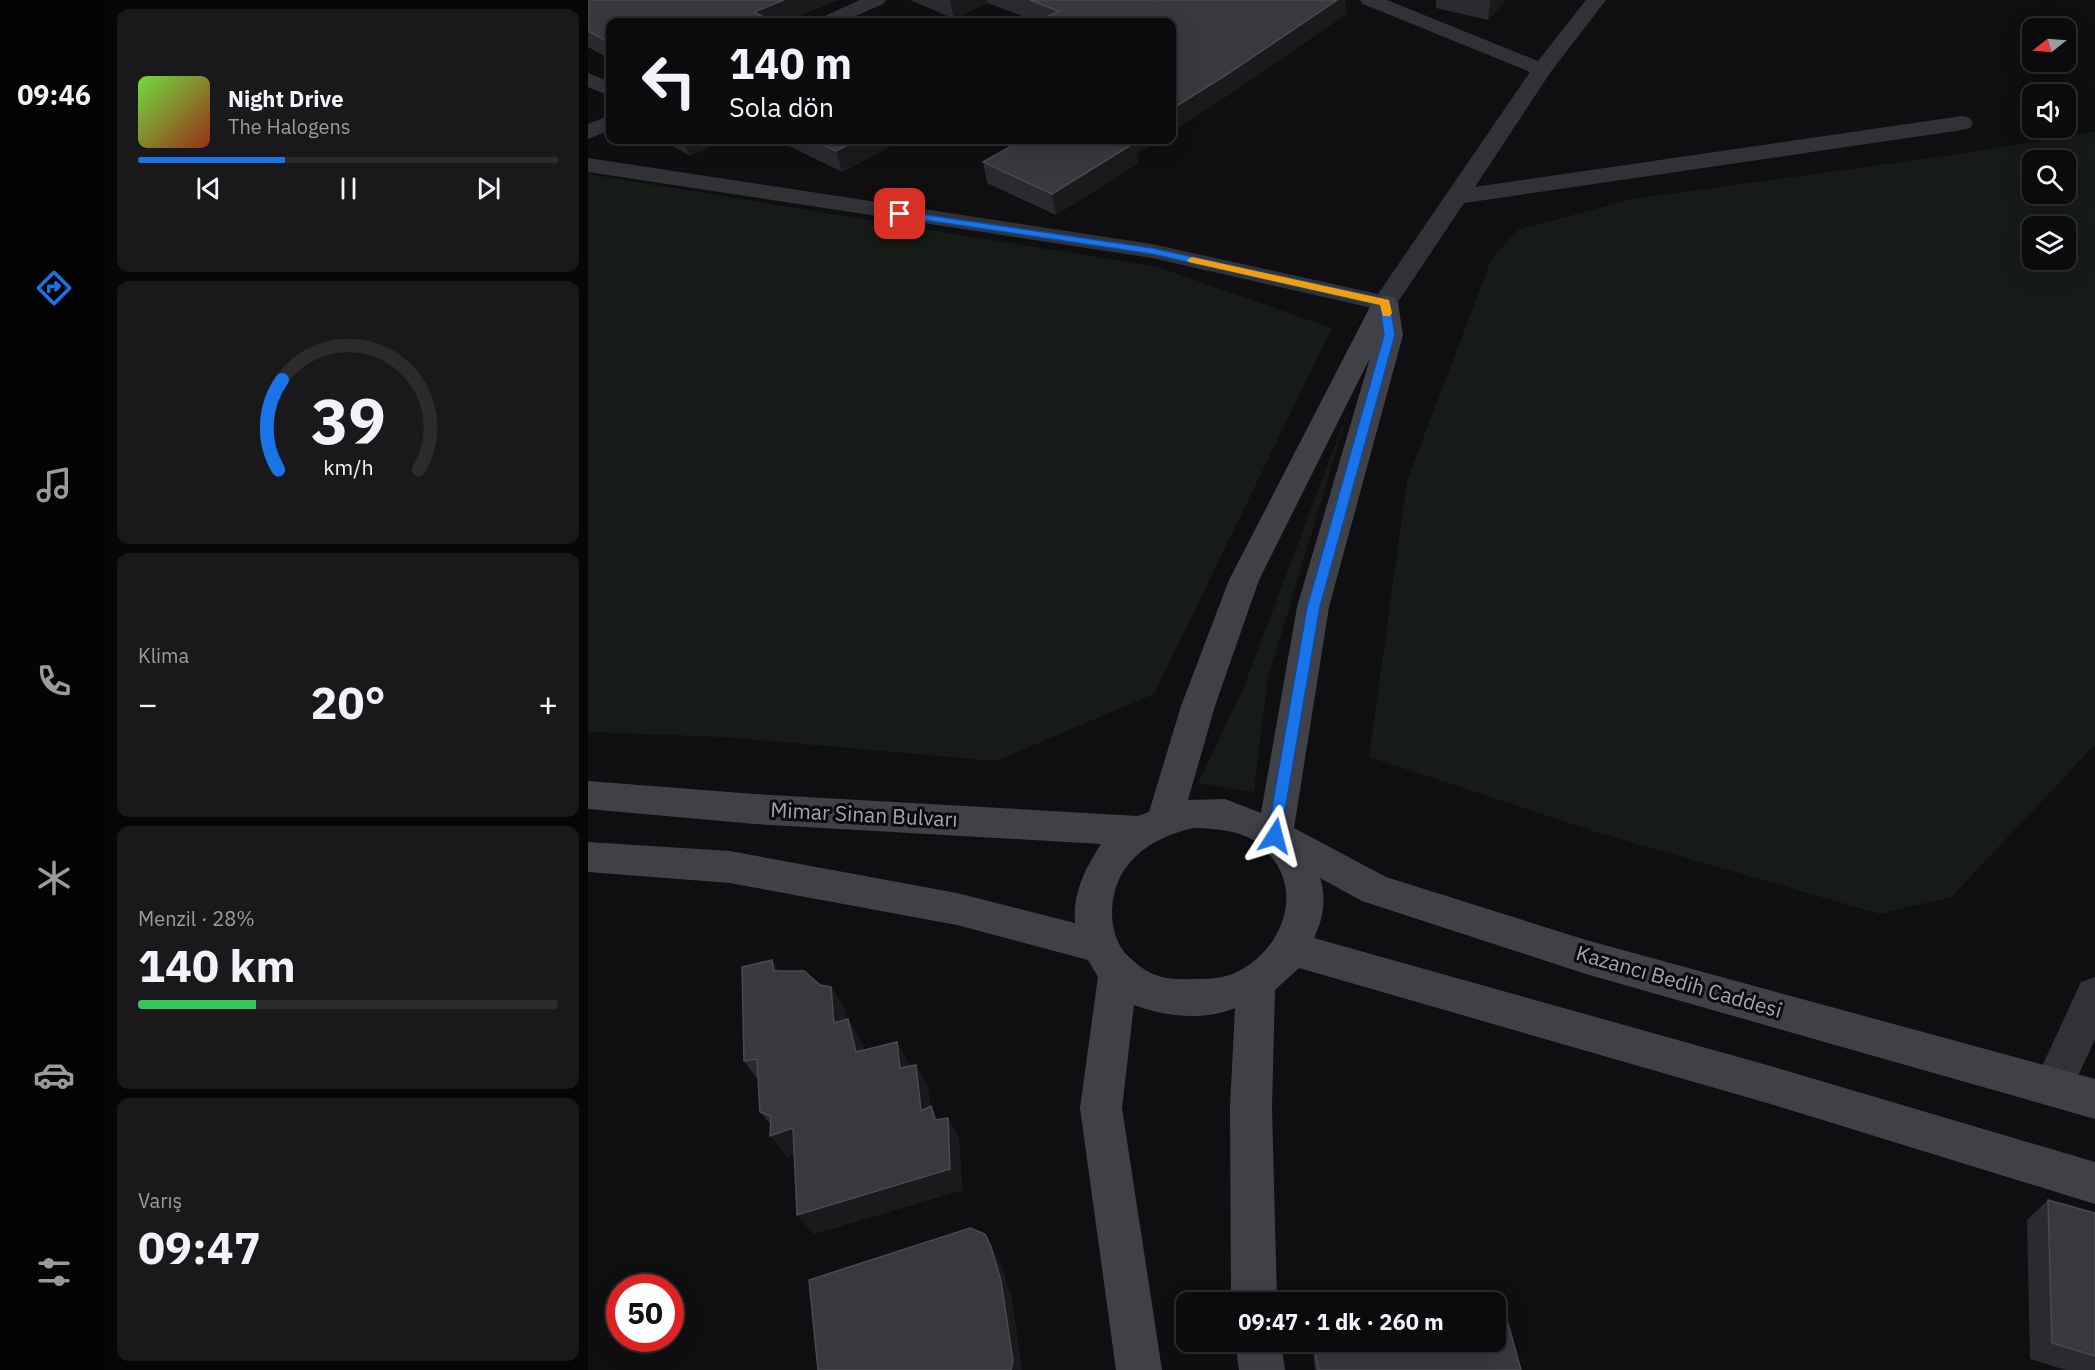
<!DOCTYPE html>
<html lang="tr">
<meta charset="utf-8">
<style>
:root{--surface:#0b0b0d;--page:#19191b;--text:#f1f3f6;--muted:#9a9b9d;--line:#2b2b2e;--accent:#1a73e8}
body{margin:0;font-family:"IBM Plex Sans",sans-serif;background:var(--page);color:var(--text);height:100vh;display:flex;flex-direction:column;font-size:22px;white-space:nowrap}
*{box-sizing:border-box;margin:0}
p{font-size:20px;color:var(--muted)}
.icon{flex:none;width:33px;height:33px;fill:none;stroke:currentColor;stroke-width:2;stroke-linecap:round;stroke-linejoin:round}
.map{position:relative;flex:1;overflow:hidden}
.side{display:flex;flex-direction:column;gap:9px;padding:9px;background:#060607;width:480px}
.side>*{flex:none}
.top-card{position:absolute;left:18px;top:18px;width:570px;height:126px;border-radius:12px;box-shadow:0 6px 24px #0002,0 0 0 2px var(--line);background:#0b0b0d;color:var(--text);overflow:hidden}
.needle{width:39px;rotate:253deg}
.controls{position:absolute;left:1434px;top:18px;display:grid;gap:12px}
.controls a{display:grid;place-items:center;width:54px;height:54px;border-radius:12px;background:var(--surface);box-shadow:0 6px 24px #0002,0 0 0 2px var(--line);font-size:30px}
.speed{position:absolute;left:18px;top:1274px;display:flex;gap:12px;font-size:30px;font-weight:700;text-align:center}
.speed>*{display:grid;place-content:center;width:78px;height:78px;border-radius:50%;background:var(--surface);box-shadow:0 6px 24px #0002,0 0 0 2px var(--line);line-height:1}
.speed .limit{border:9px solid #d22;background:#fff;color:#111}
.pin{position:absolute;display:grid;place-items:center;width:51px;height:51px;color:#fff;margin:-26px;border-radius:12px;box-shadow:0 3px 9px #0006}
.me{position:absolute;width:66px;margin:-33px;rotate:9deg;stroke-linejoin:round;filter:drop-shadow(0 0 4px #0008)}
.turn{display:flex;align-items:center;gap:21px;height:126px;padding:0 24px;font-size:27px}
.turn .icon{width:78px;height:78px;stroke-width:2.5}
.turn b{display:block;font-size:42px;line-height:51px}
.big{font-size:45px;font-weight:700;line-height:1.1}
.side .tile{flex:1;display:flex;flex-direction:column;justify-content:center;gap:9px;min-width:0;padding:0 21px;border-radius:12px;background:var(--page)}
.side .dial{align-items:center;gap:0}
.dial svg{height:156px;overflow:visible;fill:none;stroke:var(--line);stroke-width:7;stroke-linecap:round;text-anchor:middle}
.dial text{fill:var(--text);stroke:none}
.song{display:flex;align-items:center;gap:18px}
.cover{width:72px;height:72px;border-radius:9px;background:linear-gradient(135deg,hsl(100 70% 55%),hsl(10 70% 35%))}
.played{height:6px;border-radius:3px;background:linear-gradient(90deg,var(--accent) 35%,var(--line) 35%)}
.keys{display:flex;justify-content:space-around;direction:ltr}
.heat{display:flex;justify-content:space-between;align-items:center;font-size:33px;direction:ltr}
.charge{height:9px;border-radius:4px;background:linear-gradient(90deg,#34c759 28%,var(--line) 0)}
.trip{position:absolute;left:588px;top:1292px;width:330px;height:60px;border-radius:12px;background:var(--surface);box-shadow:0 6px 24px #0002,0 0 0 2px var(--line);font-weight:700;line-height:60px;text-align:center}
main{display:flex;flex:1;min-height:0}
.tab-bar{display:flex;flex-direction:column;width:108px;justify-content:space-around;align-items:center;background:#040405;color:var(--muted)}
.tab-bar .icon{width:42px;height:42px}
.tab-bar .current{color:var(--accent)}
.tab-bar b{font-size:27px;color:var(--text)}
.map>svg:first-child{display:block}
</style>
<main>
<nav class="tab-bar">
<b>09:46</b>
<svg class="icon current" aria-label="directions" viewBox="0 0 24 24"><path d="M12 3l9 9-9 9-9-9zM9 14v-3h6M13 9l2 2-2 2"/></svg>
<svg class="icon" aria-label="music" viewBox="0 0 24 24"><path d="M9 18V5l10-2v13"/><circle cx="6" cy="18" r="3"/><circle cx="16" cy="16" r="3"/></svg>
<svg class="icon" aria-label="phone" viewBox="0 0 24 24"><path d="M5 4h4l2 5-3 2q2 4 5 5l2-3 5 2v4C11 20 4 13 5 4z"/></svg>
<svg class="icon" aria-label="climate" viewBox="0 0 24 24"><path d="M12 3v18M4 7l16 10M4 17L20 7"/></svg>
<svg class="icon" aria-label="car" viewBox="0 0 24 24"><path d="M5 17H2v-5l4-1 3-4h7l3 4 3 1v5h-3M9 17h6M6 11h13"/><circle cx="7" cy="17" r="2"/><circle cx="17" cy="17" r="2"/></svg>
<svg class="icon" aria-label="filters" viewBox="0 0 24 24"><path d="M4 7h16M4 17h16"/><circle cx="9" cy="7" r="2"/><circle cx="15" cy="17" r="2"/></svg>
</nav>
<section class="side">
<div class="tile">
<div class="song"><i class="cover"></i><div><b>Night Drive</b><p>The Halogens</p></div></div>
<div class="played"></div>
<div class="keys"><svg class="icon" aria-label="previous" viewBox="0 0 24 24"><path d="M18 5L8 12l10 7zM5 5v14"/></svg><svg class="icon" aria-label="pause" viewBox="0 0 24 24"><path d="M8 5v14M16 5v14"/></svg><svg class="icon" aria-label="next" viewBox="0 0 24 24"><path d="M6 5l10 7-10 7zM19 5v14"/></svg></div>
</div>
<div class="tile dial"><svg viewBox="0 0 100 80">
<path d="M14 69A42 42 0 1 1 86 69"/>
<path d="M14 69A42 42 0 0 1 16 23" stroke="#1a73e8"/>
<text x="50" y="56" font-size="32" font-weight="700">39</text>
<text x="50" y="72" font-size="11">km/h</text>
</svg></div>
<div class="tile"><p>Klima</p>
<div class="heat"><a>−</a><b class="big">20°</b><a>+</a></div>
</div>
<div class="tile"><p>Menzil · 28%</p><b class="big">140 km</b><div class="charge"></div></div>
<div class="tile"><p>Varış</p><b class="big">09:47</b></div>
</section>
<div class="map">
<svg width="1507" height="1370" viewBox="0 0 1507 1370">
<rect width="100%" height="100%" fill="#0f0f11"/>
<g fill="#161b17" fill-rule="evenodd">
<path d="M 1507,132 L 1507,745 L 1363,897 L 1292,914 L 1015,834 L 781,757 L 819,481 L 904,258 L 930,230 L 1044,199 L 1343,158 ZM 1444,160 L 1478,160 L 1478,194 L 1444,194 ZM 1444,226 L 1478,226 L 1478,260 L 1444,260 Z"/>
<path d="M 0,174 L 569,267 L 744,328 L 566,694 L 408,761 L 136,737 L 0,732 Z"/>
<path d="M 761,408 L 680,678 L 666,792 L 610,783 L 656,687 Z"/>
</g>
<g fill="none" stroke-linecap="round" stroke-linejoin="round">
<g fill="#313236" fill-rule="evenodd">
<path d="M 272,0 L 298,0 L 295,4 L 254,22 L 229,22 L 232,18 Z"/>
<path d="M 772,0 L 799,0 L 950,61 L 998,0 L 1018,0 L 962,73 L 887,187 L 1374,116 L 1382,118 L 1385,123 L 1382,128 L 1374,130 L 876,203 L 806,308 L 797,311 L 564,258 L 0,172 L 0,158 L 564,244 L 790,294 L 942,72 L 775,4 Z"/>
<path d="M 0,73 L 22,82 L 22,96 L 0,87 Z"/>
<path d="M 22,115 L 22,130 L 0,139 L 0,124 Z"/>
<path d="M 1507,977 L 1507,1039 L 1479,1100 L 1465,1105 L 1451,1100 L 1445,1086 L 1493,982 Z"/>
</g>
<g fill="#3f4146" fill-rule="evenodd">
<path d="M 797,295 L 806,298 L 810,303 L 815,335 L 741,607 L 706,828 L 798,877 L 998,940 L 1507,1079 L 1507,1119 L 998,974 L 774,901 L 732,878 C 739,898 735,920 726,938 L 1186,1067 L 1507,1162 L 1507,1204 L 1186,1105 L 711,968 L 687,990 L 684,1106 L 689,1302 L 643,1302 L 642,1106 L 647,1008 C 615,1021 578,1017 546,1005 L 534,1108 L 574,1370 L 528,1370 L 492,1108 L 510,977 L 500,960 L 369,925 L 142,883 L 0,872 L 0,842 L 142,851 L 369,893 L 487,923 C 485,892 497,869 513,844 L 167,824 L 0,809 L 0,781 L 167,794 L 550,816 L 561,812 L 593,706 L 641,580 L 784,303 L 788,298 ZM 782,358 L 709,607 L 673,813 L 637,799 L 600,800 L 627,706 L 671,580 ZM 605,828 C 627,829 647,829 667,841 C 671,844 676,849 680,853 C 715,890 696,944 656,968 C 641,978 624,979 607,979 C 575,980 561,977 538,954 C 528,943 524,927 524,912 C 525,863 562,838 605,828 Z"/>
<path d="M 647,1341 L 693,1341 L 697,1370 L 651,1370 Z"/>
</g>
</g>
<g fill="#2b2b2f">
<path d="M 0,0 L 250,0 L 195,22 L 22,22 L 22,59 L 0,47 Z"/>
<path d="M 322,0 L 758,0 L 758,14 L 642,94 L 584,131 L 584,22 L 450,22 L 399,3 L 366,19 Z"/>
<path d="M 848,0 L 918,0 L 900,20 L 848,8 Z"/>
<path d="M 75,140 L 138,140 L 102,156 Z"/>
<path d="M 189,140 L 308,140 L 309,143 L 254,172 Z"/>
<path d="M 434,140 L 570,140 L 549,153 L 550,163 L 468,215 L 399,183 L 395,162 Z"/>
<path d="M 191,971 L 232,985 L 243,987 L 257,1010 L 258,1019 L 260,1019 L 274,1042 L 276,1050 L 309,1042 L 322,1067 L 328,1065 L 340,1088 L 342,1107 L 343,1106 L 350,1120 L 360,1118 L 371,1139 L 374,1190 L 225,1234 L 206,1154 L 199,1157 L 183,1125 L 172,1112 L 170,1080 L 156,1061 Z"/>
<path d="M 1460,1200 L 1507,1213 L 1507,1370 L 1478,1370 L 1442,1359 L 1439,1220 Z"/>
<path d="M 725,1341 L 933,1370 L 727,1370 L 726,1361 Z"/>
</g>
<g fill="#1a1a1d">
<path d="M 196,0 L 250,0 L 195,22 L 169,22 L 166,12 Z"/>
<path d="M 362,0 L 399,0 L 399,3 L 366,19 Z"/>
<path d="M 749,0 L 758,0 L 758,14 L 642,94 L 584,131 L 584,109 Z"/>
<path d="M 902,0 L 918,0 L 900,20 Z"/>
<path d="M 95,140 L 138,140 L 102,156 Z"/>
<path d="M 270,140 L 308,140 L 309,143 L 254,172 L 248,151 Z"/>
<path d="M 537,140 L 570,140 L 549,153 L 550,163 L 468,215 L 464,194 Z"/>
<path d="M 184,960 L 199,984 L 186,971 Z"/>
<path d="M 243,987 L 257,1010 L 260,1046 L 246,1023 Z"/>
<path d="M 260,1019 L 274,1042 L 282,1074 L 268,1052 Z"/>
<path d="M 309,1042 L 322,1065 L 325,1090 L 312,1068 Z"/>
<path d="M 328,1065 L 340,1088 L 345,1132 L 333,1111 Z"/>
<path d="M 343,1106 L 355,1128 L 347,1120 Z"/>
<path d="M 360,1118 L 371,1139 L 374,1190 L 225,1234 L 209,1215 Z"/>
<path d="M 205,1128 L 221,1149 L 199,1157 L 182,1136 Z"/>
<path d="M 397,1234 L 414,1266 L 424,1299 L 434,1370 L 423,1370 Z"/>
</g>
<g fill="#38383d" stroke="#484a4f" stroke-width="1.5">
<path d="M 0,0 L 196,0 L 166,12 L 186,22 L 22,22 L 22,43 L 0,31 Z"/>
<path d="M 442,0 L 749,0 L 641,73 L 584,109 L 584,22 L 449,22 L 471,11 Z"/>
<path d="M 225,140 L 270,140 L 248,151 Z"/>
<path d="M 434,140 L 541,140 L 548,142 L 464,194 L 395,162 Z"/>
<path d="M 184,960 L 186,971 L 216,971 L 232,985 L 243,987 L 246,1023 L 260,1019 L 268,1052 L 309,1042 L 312,1068 L 328,1065 L 333,1111 L 343,1106 L 347,1120 L 360,1118 L 362,1169 L 209,1215 L 205,1128 L 182,1136 L 183,1116 L 172,1112 L 169,1059 L 156,1061 L 154,967 Z"/>
<path d="M 1460,1200 L 1507,1213 L 1507,1356 L 1464,1343 Z"/>
<path d="M 382,1228 L 397,1234 L 403,1247 L 413,1281 L 425,1361 L 423,1370 L 230,1370 L 221,1280 Z"/>
<path d="M 912,1295 L 933,1370 L 730,1370 L 725,1341 L 908,1341 L 908,1302 L 883,1302 Z"/>
</g>
<path fill="#1a73e8" stroke="#114b97" stroke-width="1.5" d="M 312,211 L 564,248 L 797,299 L 802,303 L 807,335 L 732,607 L 692,840 L 687,842 L 682,840 L 679,836 L 719,607 L 796,335 L 792,305 L 564,254 L 309,216 L 309,212 Z"/>
<path fill="#f59e0b" d="M 604,257 L 801,300 L 804,313 L 802,316 L 795,316 L 792,305 L 601,262 L 599,260 Z"/>
<g text-anchor="middle" stroke-width="6" stroke-linejoin="round" paint-order="stroke">
<g font-size="21" fill="#a1a6b1" stroke="#0b0b0c">
<text transform="translate(276 815) rotate(3)" y="7">Mimar Sinan Bulvarı</text>
<text transform="translate(1091 982) rotate(16)" y="7">Kazancı Bedih Caddesi</text>
</g>
</g>
</svg>
<div class="controls">
<a><svg class="needle" viewBox="-14 -14 28 28"><path d="M0-13l5 13h-10z" fill="#e53935"/><path d="M0 13l5-13h-10z" fill="#9a9b9d"/></svg></a>
<a><svg class="icon" aria-label="sound" viewBox="0 0 24 24"><path d="M4 9h4l5-4v14l-5-4H4zM17 9q2 3 0 6"/></svg></a>
<a><svg class="icon" aria-label="search" viewBox="0 0 24 24"><circle cx="10" cy="10" r="6"/><path d="M15 15l6 6"/></svg></a>
<a><svg class="icon" aria-label="layers" viewBox="0 0 24 24"><path d="M12 4l9 5-9 5-9-5zM3 14l9 5 9-5"/></svg></a>
</div>
<div class="speed"><div class="limit">50</div></div>
<div class="pin" style="left:312px;top:214px;background:#d93025"><svg class="icon" aria-label="arrive" viewBox="0 0 24 24"><path d="M6 21V4h12l-3 4 3 4H6"/></svg></div>
<svg class="me" style="left:687px;top:836px" viewBox="-20 -20 40 40"><path d="M0-17L14 15 0 8-14 15z" fill="#1a73e8" stroke="#fff" stroke-width="4"/></svg>
<div class="trip">09:47 · 1 dk · 260 m</div>
<div class="top-card">
<div class="turn"><svg class="icon" aria-label="left" viewBox="0 0 24 24"><path d="M17 20v-9H6M10 6l-5 5 5 5"/></svg><div><b>140 m</b>Sola dön</div></div>
</div>
</div>
</main>
